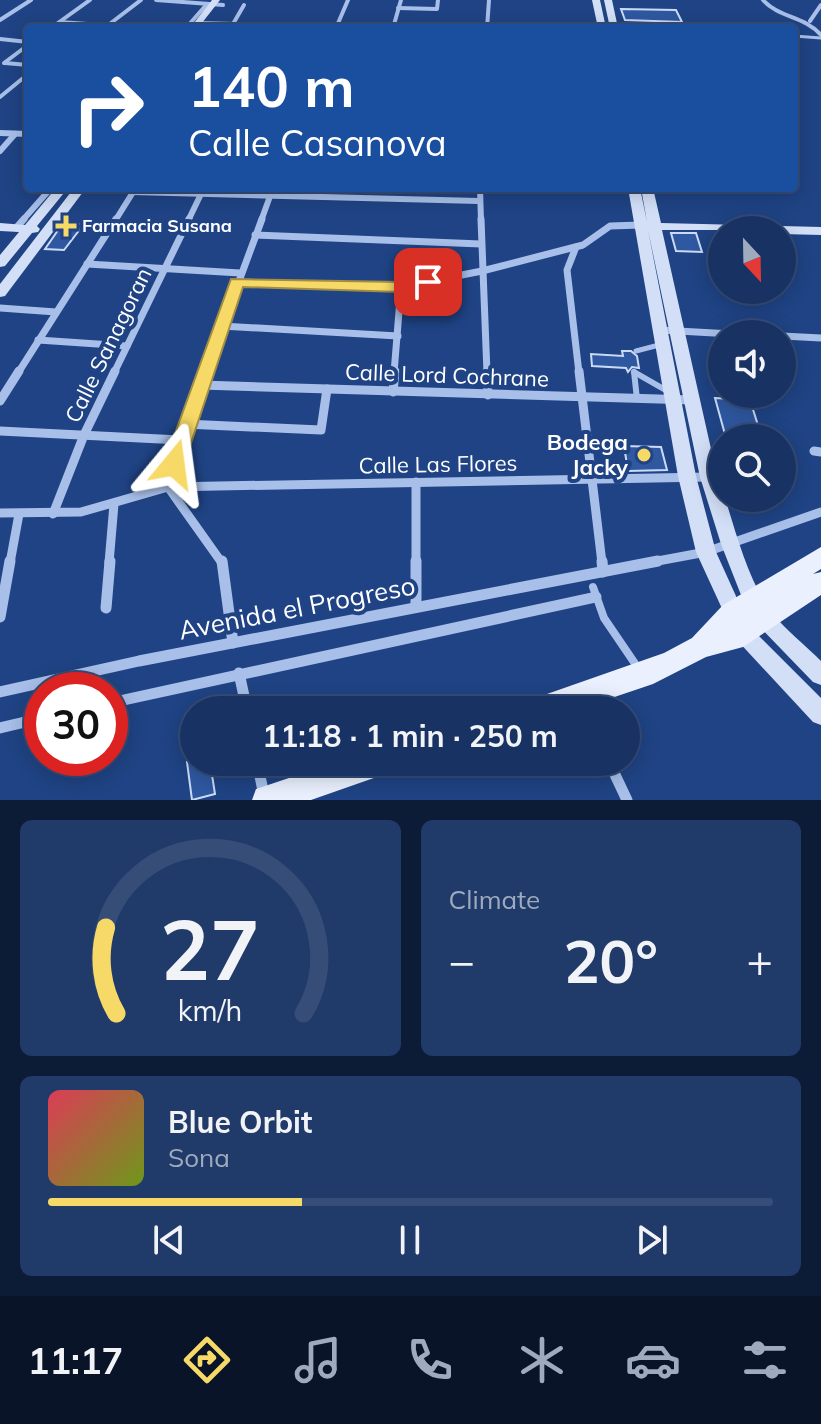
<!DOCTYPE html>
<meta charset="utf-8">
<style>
:root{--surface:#173263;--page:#203a69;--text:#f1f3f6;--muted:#9eaabe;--line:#364d78;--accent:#f7d967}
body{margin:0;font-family:Mulish,sans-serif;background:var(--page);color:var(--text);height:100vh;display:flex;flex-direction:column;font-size:30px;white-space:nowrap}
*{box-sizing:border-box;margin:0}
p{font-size:26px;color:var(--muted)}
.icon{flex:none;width:44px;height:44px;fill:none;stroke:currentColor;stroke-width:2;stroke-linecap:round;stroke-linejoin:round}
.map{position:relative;height:800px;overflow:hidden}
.sheet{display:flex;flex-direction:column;gap:20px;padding:20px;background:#0d1c36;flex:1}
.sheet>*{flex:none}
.hud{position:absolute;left:24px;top:24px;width:774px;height:168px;border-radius:8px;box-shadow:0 4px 20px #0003,0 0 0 2px var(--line);background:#1a4fa0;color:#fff;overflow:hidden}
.needle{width:52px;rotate:158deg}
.buttons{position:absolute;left:708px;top:216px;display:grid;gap:16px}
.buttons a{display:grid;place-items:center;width:88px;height:88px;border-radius:50%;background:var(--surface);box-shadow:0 4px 20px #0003,0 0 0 2px var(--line);font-size:40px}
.speed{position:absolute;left:24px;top:672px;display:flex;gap:16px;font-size:40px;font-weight:700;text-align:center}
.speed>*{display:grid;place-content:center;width:104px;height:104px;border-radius:50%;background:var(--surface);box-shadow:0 4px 20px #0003,0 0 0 2px var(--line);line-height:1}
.speed .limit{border:12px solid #d22;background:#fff;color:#111}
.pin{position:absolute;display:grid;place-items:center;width:68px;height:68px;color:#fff;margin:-34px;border-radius:16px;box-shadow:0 4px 12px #0006}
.me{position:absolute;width:88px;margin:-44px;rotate:16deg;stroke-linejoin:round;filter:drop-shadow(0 0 6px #0008)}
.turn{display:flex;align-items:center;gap:28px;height:168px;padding:0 32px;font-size:36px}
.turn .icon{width:104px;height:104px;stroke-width:2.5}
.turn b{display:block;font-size:56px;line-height:68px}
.big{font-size:60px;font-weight:700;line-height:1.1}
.sheet .card{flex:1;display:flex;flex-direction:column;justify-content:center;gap:12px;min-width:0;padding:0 28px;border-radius:12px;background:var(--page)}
.sheet .dial{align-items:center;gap:0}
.dial svg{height:208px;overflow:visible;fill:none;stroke:var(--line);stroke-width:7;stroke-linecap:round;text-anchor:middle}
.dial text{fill:var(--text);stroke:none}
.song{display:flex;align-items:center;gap:24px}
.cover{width:96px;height:96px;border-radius:12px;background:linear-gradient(135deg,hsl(350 70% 55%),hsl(80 70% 35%))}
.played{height:8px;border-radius:4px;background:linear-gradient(90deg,var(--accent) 35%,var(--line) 35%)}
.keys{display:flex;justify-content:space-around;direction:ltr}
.heat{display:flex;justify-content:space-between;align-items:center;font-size:44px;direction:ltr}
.sheet .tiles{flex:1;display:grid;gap:20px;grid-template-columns:1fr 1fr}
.card:last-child{grid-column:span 2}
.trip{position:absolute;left:180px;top:696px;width:460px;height:80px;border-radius:40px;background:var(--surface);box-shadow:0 4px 20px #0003,0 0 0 2px var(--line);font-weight:700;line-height:80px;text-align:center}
.dock{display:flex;height:128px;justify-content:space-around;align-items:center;background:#091428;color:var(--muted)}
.dock .icon{width:56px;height:56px}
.dock .on{color:var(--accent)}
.dock b{font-size:36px;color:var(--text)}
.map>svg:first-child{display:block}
</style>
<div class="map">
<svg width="821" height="800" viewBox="0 0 821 800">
<rect width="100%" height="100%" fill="#1f4384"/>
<g fill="#2f58a1" stroke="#cbdbf7" stroke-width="2">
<path d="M 621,9 L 676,10 L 682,22 L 625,20 Z"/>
<path d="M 63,223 L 84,224 L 64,250 L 45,249 Z"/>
<path d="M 671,233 L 696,233 L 702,252 L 676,251 Z"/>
<path d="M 622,351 L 631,351 L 637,356 L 639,368 L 632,367 L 628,372 L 626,368 L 592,366 L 591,354 L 623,356 Z"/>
<path d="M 715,398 L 750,400 L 762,438 L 726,438 Z"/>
<path d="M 624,446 L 661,447 L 667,470 L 628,471 Z"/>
<path d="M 187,762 L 210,762 L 215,794 L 192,800 Z"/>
</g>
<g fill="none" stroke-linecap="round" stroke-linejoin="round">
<g stroke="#a7bfe9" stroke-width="3">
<path d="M 601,23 L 632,28"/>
<path d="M 794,36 L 821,38"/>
</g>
<path stroke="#a7bfe9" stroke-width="5" d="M 636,351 L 663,344"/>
<g stroke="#a7bfe9" stroke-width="6">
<path d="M 634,372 L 669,392"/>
<path d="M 634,372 L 637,399"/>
</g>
<path stroke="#a7bfe9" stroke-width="8" d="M 593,587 L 604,618 L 638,668"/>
<g stroke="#a7bfe9" stroke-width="4">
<path d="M 156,0 L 223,5"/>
<path d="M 763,0 C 779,18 805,16 821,35"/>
<path d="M 398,8 L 437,9 L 438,0"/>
<path d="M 0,20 L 31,0"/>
<path d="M 810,21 L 821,5"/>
<path d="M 60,22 L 143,28"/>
<path d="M 198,23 L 396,28"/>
<path d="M 233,24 L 244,5"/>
<path d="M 107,26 L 141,0"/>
<path d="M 51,28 L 90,0"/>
<path d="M 186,28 L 207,4"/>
<path d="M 336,28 L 348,0"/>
<path d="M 393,28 L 401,0"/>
<path d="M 487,28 L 489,0"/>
<path d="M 0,39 L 28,42"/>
<path d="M 4,63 L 28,45"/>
<path d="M 5,63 L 28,65"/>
<path d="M 0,97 L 28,74"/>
</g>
<g stroke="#a7bfe9" stroke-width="6">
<path d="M 0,133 L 28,134"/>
<path d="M 0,151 L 15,134"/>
<path d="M 480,188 L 481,221"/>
<path d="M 133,192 L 479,201"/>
<path d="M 22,221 L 51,188"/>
<path d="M 115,221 L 135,189"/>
<path d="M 188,221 L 201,194"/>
<path d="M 261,221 L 273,188"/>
</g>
<g stroke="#a7bfe9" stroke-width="7">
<path d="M 481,219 L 487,373"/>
<path d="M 16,228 L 24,219"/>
<path d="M 255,235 L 481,244"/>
<path d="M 576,247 L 567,270 L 579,373"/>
<path d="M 87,264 L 240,273"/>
<path d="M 237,282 L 401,287 L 482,271 L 583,245 L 610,226 L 641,225"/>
<path d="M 0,308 L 56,312"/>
<path d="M 221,326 L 398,336"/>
<path d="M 660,330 L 732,334"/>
<path d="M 782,336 L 821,338"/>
<path d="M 38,340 L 127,346"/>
<path d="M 18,373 L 116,219"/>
<path d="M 114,373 L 189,219"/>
<path d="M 205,373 L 262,219"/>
<path d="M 394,373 L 401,287"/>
</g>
<g stroke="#a7bfe9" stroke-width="9">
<path d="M 205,371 L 180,440 L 168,487 L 222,563"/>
<path d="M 487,371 L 488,395"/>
<path d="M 579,371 L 602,563"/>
<path d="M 200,385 L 692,400"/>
<path d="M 393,392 L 395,371"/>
<path d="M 0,401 L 19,371"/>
<path d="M 185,424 L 321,430 L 327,389"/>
<path d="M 0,431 L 180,440"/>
<path d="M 814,451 L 821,452"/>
<path d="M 416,482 L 416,563"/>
<path d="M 0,513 L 81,512 L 168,487 L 708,477"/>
<path d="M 53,514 L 84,435 L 115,371"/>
<path d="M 10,563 L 19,514"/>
<path d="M 109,563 L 114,504"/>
<path d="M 647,563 L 706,552 L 821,512"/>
</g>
<g stroke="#a7bfe9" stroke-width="11">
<path d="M 222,561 L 233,643"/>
<path d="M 416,561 L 416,606"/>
<path d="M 602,561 L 603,572"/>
<path d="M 106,608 L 110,561"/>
<path d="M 0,617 L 10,561"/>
<path d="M 239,673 L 247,710"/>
<path d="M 0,692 L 139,661 L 658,561"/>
<path d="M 110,703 L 596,597"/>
<path d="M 0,728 L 42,718"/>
<path d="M 257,762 L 265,800"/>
<path d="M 609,762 L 627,800"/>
</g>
<g fill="#d2dff7" fill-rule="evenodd">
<path d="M 212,0 L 220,0 L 198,28 L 190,28 Z"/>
<path d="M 592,0 L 600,0 L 606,28 L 598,28 Z"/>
<path d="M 604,0 L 612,0 L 618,28 L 610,28 Z"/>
<path d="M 56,188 L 68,188 L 37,226 L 40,229 L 38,232 L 32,233 L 5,266 L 0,267 L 0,255 L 19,232 L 0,231 L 0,223 L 25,225 Z"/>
<path d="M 74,188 L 86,188 L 5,296 L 0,297 L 0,284 Z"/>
<path d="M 628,188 L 640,188 L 647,222 L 641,188 L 653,188 L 661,223 L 821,227 L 821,235 L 782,234 L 782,230 L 662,230 L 722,498 L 725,498 C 736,533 749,583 772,613 C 786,630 805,645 821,661 L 821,685 L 813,682 L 758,625 L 743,600 L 721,544 L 700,477 L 648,230 L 696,476 L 716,552 L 750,627 L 821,698 L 821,725 L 813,722 L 736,639 L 696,552 L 678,476 Z"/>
</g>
<g fill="#eaf0fe" fill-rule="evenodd">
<path d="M 821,547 L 821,569 L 813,574 L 821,572 L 821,595 L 743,647 L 706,657 L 653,684 L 576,710 L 523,710 L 527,701 L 664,653 L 692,638 L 723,605 Z"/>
<path d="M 337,762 L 396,762 L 391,772 L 311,800 L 252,800 L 256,789 Z"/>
</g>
</g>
<path fill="#f7d967" stroke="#a18d43" stroke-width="2" d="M 428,277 L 434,278 L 434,285 L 401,292 L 243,287 L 184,464 L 181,469 L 167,469 L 164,464 L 231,279 L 401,282 Z"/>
<g fill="#f7d967" stroke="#1f4384" stroke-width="3">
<path d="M62 214h8v8h8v8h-8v8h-8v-8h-8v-8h8z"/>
<circle cx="644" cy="455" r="8"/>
</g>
<g text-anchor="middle" stroke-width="8" stroke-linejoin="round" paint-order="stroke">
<g font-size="18" font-weight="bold" fill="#fff" stroke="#1f4384" text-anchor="start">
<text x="82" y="232">Farmacia Susana</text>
</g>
<g font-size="22" fill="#fff" stroke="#1f4384">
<text transform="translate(108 345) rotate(-64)" y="8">Calle Sanagoran</text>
<text transform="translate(447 375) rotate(2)" y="8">Calle Lord Cochrane</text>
<text transform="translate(438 464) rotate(-1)" y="8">Calle Las Flores</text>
</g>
<g font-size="22" font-weight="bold" fill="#fff" stroke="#1f4384" text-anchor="end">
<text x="628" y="450">Bodega<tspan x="628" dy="25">Jacky</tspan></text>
</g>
<g font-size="26" fill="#fff" stroke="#1f4384">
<text transform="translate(297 608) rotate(-11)" y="9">Avenida el Progreso</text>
</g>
</g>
</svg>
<div class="buttons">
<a><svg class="needle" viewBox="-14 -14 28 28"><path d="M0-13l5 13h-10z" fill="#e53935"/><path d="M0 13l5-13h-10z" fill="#9eaabe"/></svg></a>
<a><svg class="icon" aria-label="sound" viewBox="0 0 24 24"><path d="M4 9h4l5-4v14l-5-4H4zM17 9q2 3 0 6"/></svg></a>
<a><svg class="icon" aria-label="search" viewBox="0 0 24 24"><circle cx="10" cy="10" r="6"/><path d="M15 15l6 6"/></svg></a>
</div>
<div class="speed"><div class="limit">30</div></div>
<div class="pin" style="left:428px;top:282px;background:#d93025"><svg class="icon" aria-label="arrive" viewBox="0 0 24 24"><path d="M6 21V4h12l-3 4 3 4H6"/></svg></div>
<svg class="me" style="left:174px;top:464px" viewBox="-20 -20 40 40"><path d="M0-17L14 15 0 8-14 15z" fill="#f7d967" stroke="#fff" stroke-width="4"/></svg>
<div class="trip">11:18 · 1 min · 250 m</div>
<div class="hud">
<div class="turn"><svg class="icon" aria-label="right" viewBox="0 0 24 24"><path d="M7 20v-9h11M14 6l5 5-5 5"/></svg><div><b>140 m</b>Calle Casanova</div></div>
</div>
</div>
<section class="sheet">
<div class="tiles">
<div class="card dial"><svg viewBox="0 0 100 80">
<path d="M14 69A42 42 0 1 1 86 69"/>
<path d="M14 69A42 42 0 0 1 10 36" stroke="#f7d967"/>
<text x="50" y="56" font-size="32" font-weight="700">27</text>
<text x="50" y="72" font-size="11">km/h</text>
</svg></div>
<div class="card"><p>Climate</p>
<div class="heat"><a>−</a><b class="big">20°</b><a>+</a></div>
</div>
<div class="card">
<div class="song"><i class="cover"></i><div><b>Blue Orbit</b><p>Sona</p></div></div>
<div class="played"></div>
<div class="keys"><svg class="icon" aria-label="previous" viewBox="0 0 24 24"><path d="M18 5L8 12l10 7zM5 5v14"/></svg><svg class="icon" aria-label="pause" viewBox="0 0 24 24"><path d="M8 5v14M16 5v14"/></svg><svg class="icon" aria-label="next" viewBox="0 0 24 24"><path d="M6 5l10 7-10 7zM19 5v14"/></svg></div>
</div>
</div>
</section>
<nav class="dock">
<b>11:17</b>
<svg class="icon on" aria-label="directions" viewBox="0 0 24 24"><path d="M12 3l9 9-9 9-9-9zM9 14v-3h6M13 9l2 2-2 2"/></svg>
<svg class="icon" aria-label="music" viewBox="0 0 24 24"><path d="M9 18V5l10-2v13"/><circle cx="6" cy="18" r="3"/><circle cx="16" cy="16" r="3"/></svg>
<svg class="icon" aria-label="phone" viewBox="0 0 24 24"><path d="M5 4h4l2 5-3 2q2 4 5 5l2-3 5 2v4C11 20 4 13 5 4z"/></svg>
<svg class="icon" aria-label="climate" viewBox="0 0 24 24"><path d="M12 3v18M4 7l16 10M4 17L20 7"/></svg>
<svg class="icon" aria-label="car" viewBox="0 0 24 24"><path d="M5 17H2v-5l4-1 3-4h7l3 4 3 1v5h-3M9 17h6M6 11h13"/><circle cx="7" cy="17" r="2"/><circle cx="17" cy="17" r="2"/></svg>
<svg class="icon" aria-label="filters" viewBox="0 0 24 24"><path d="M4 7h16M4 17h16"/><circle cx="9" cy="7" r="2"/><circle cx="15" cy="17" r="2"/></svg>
</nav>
